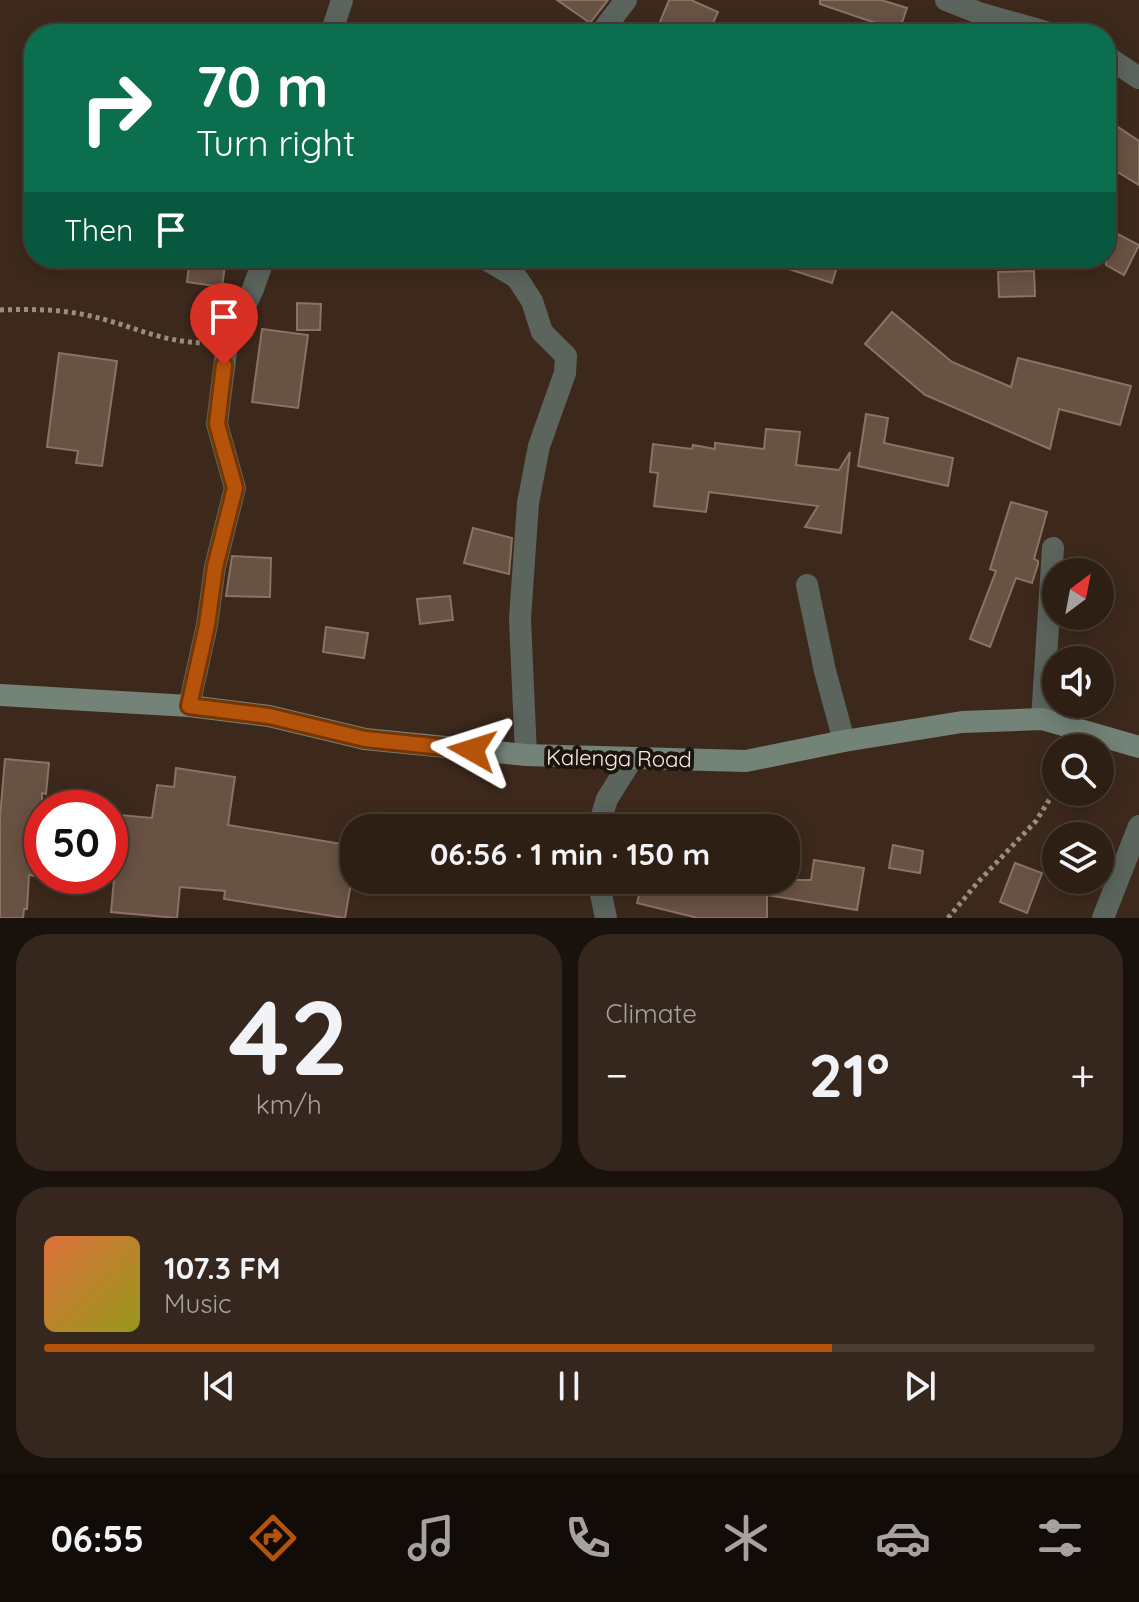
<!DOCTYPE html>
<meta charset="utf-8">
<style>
:root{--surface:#2e1f15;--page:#36271e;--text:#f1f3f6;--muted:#a7a2a0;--line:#493d34;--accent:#b45309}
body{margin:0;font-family:Quicksand,sans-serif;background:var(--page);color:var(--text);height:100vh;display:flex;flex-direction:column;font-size:30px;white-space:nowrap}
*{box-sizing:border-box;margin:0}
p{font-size:26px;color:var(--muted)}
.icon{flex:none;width:44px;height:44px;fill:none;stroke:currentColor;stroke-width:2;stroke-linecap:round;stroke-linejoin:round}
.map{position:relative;height:918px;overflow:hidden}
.panel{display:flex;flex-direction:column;gap:16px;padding:16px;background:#19110c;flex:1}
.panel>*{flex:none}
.top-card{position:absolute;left:24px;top:24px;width:1092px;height:244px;border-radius:32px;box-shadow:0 4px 20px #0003,0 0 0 2px var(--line);background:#0b6e4f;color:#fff;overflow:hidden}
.needle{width:52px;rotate:32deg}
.controls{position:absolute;left:1042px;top:558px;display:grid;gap:16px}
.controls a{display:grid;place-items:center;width:72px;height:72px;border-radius:50%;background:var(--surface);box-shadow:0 4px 20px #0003,0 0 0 2px var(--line);font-size:40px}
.speed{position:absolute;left:24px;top:790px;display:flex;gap:16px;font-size:40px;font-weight:700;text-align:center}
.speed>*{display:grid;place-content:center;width:104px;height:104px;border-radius:50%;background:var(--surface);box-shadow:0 4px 20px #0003,0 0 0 2px var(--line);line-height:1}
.speed .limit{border:12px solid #d22;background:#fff;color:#111}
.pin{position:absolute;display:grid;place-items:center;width:68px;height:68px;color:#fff;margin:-82px -34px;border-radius:50% 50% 50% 0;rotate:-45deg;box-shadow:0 0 8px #0007}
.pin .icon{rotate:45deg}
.me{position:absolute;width:88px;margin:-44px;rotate:276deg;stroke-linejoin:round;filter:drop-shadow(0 0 6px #0008)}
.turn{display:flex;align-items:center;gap:28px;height:168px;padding:0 40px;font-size:36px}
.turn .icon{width:104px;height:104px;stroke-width:2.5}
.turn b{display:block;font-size:56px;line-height:68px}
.then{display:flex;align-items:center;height:76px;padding:0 40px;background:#0003;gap:16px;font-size:30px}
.big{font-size:60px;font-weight:700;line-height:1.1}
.panel .tile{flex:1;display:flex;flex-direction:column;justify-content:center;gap:12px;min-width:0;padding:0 28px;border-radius:32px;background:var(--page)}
.panel .dial{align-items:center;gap:0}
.dial b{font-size:104px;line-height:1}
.song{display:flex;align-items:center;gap:24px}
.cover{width:96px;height:96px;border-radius:12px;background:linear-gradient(135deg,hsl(20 70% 55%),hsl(60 70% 35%))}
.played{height:8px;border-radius:4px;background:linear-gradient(90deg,var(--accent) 75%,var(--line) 75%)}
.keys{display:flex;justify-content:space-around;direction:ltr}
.heat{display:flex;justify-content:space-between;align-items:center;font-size:44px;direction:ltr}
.panel .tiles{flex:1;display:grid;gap:16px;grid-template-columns:1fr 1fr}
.tile:last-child{grid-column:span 2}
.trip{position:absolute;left:340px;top:814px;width:460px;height:80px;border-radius:32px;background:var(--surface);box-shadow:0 4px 20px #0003,0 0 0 2px var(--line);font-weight:700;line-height:80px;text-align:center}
.menu{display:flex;height:128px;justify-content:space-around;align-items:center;background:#120c08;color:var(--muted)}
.menu .icon{width:56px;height:56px}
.menu .on{color:var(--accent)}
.menu b{font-size:36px;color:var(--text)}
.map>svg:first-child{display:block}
</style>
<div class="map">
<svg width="1139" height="918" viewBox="0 0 1139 918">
<rect width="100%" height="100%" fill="#3d291c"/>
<g fill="#685243" stroke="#8a7363" stroke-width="2">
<path d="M 557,0 L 608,0 L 590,23 Z"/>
<path d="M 669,0 L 691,0 L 718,12 L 708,34 L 655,34 Z"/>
<path d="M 820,0 L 881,0 L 907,8 L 899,31 L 820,4 Z"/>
<path d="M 1106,119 L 1139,141 L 1139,185 L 1106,165 Z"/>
<path d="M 1106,228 L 1139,245 L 1124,275 L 1106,265 Z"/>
<path d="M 190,258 L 226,258 L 222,287 L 187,282 Z"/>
<path d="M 770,258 L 840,258 L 832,283 L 770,263 Z"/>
<path d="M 1034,271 L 1035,296 L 999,297 L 998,272 Z"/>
<path d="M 297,303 L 321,304 L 320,330 L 297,330 Z"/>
<path d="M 892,312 L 952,362 L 1011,387 L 1018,358 L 1131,386 L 1120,425 L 1059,409 L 1050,449 L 925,395 L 865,344 Z"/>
<path d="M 262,329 L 308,335 L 298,408 L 252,402 Z"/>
<path d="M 59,353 L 117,361 L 102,466 L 76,463 L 78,451 L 47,447 Z"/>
<path d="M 866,414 L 888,418 L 884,443 L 953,458 L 948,486 L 858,466 Z"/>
<path d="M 766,429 L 800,432 L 796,465 L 839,470 L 850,452 L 841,533 L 805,527 L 818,506 L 709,492 L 706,512 L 654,506 L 658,473 L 650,472 L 653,444 L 692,449 L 693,445 L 715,449 L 715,443 L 764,449 Z"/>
<path d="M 1011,502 L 1047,512 L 1034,559 L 1038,561 L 1038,564 L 1032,583 L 1016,578 L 990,647 L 970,639 L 996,571 L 990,569 Z"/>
<path d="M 473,528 L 512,538 L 509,574 L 464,563 Z"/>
<path d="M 232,556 L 271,558 L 270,597 L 226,596 Z"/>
<path d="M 450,596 L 453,620 L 420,624 L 417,599 Z"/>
<path d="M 326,627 L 368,633 L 364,658 L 323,652 Z"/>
<path d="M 5,759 L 49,763 L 46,794 L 42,793 L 42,877 L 29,875 L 27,909 L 24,909 L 23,918 L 0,918 L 0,817 Z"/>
<path d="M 176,768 L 235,777 L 228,825 L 354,846 L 354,866 L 345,918 L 224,899 L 225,891 L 180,887 L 177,918 L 111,912 L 120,815 L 152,818 L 157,785 L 174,787 Z"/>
<path d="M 893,845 L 923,851 L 920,873 L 889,868 Z"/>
<path d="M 814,860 L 864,868 L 857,910 L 767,895 L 767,918 L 698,918 L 637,903 L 643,880 L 811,880 Z"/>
<path d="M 1015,863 L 1042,873 L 1027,913 L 1000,902 Z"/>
</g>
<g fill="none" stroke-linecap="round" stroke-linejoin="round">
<g stroke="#9b8b80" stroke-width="5" stroke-dasharray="4 4" stroke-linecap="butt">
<path d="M 0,310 C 29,309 58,309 86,315 C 130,324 157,342 206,343"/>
<path d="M 948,918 L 978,882 L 1036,821 L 1056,789"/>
</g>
<g stroke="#5b655e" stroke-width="22">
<path d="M 946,0 L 979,13 L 1053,34"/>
<path d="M 331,34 L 342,0"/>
<path d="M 600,34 L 626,0"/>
<path d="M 1106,56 L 1139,78"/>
<path d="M 484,258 L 517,278 L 532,301 L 542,332 L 566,356 L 565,373 L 539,446 L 528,503 L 520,619 L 526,755"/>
<path d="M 807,585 L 825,671 L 844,741"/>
<path d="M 189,706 L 207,625 L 215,567 L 235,488 L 217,424 L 227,344 L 253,289 L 264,258"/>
<path d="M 1042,719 L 1053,548"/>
<path d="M 598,828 L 607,799 L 632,759"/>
<path d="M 598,880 L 606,918"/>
<path d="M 1103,918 L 1139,826"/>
</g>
<path stroke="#738378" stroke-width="22" d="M 0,695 L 189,706 L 269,716 L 365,739 L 526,755 L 746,761 L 844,741 L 962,722 L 1042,719 L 1139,747"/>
</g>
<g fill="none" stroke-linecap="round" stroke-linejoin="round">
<g stroke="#753606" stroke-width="20">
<path id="route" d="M 224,365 L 217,424 L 235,488 L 215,567 L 207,625 L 189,706 L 269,716 L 365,739 L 472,750"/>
</g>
<use href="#route" stroke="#b45309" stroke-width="14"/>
</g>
<g text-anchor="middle" stroke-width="8" stroke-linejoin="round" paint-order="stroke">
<g font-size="22" fill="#fbeee5" stroke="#1d140e">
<text transform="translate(619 758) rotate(1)" y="8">Kalenga Road</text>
</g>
</g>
</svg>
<div class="controls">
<a><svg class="needle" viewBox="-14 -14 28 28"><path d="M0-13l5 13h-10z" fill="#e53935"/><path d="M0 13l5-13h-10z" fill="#a7a2a0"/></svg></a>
<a><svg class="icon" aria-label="sound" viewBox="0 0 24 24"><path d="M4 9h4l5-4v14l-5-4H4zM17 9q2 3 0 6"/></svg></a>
<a><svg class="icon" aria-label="search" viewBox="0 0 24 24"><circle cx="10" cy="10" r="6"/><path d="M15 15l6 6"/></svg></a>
<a><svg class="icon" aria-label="layers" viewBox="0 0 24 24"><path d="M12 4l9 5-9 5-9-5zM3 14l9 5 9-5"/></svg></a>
</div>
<div class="speed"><div class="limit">50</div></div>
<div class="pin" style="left:224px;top:365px;background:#d93025"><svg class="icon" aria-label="arrive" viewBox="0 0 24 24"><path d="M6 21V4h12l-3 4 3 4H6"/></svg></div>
<svg class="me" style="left:472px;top:750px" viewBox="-20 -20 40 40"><path d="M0-17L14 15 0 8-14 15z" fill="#b45309" stroke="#fff" stroke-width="4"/></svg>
<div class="trip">06:56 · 1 min · 150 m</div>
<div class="top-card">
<div class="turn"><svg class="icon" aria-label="right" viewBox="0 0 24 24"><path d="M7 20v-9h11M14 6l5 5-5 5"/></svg><div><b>70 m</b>Turn right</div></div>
<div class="then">Then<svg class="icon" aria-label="arrive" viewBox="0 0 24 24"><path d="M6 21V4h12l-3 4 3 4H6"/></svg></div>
</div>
</div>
<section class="panel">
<div class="tiles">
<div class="tile dial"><b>42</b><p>km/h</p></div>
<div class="tile"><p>Climate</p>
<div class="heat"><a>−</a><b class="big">21°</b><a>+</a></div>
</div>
<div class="tile">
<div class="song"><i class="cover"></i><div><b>107.3 FM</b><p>Music</p></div></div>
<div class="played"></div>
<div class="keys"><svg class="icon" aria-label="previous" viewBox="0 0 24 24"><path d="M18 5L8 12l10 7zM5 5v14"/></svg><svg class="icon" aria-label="pause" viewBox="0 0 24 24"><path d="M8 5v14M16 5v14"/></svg><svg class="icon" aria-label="next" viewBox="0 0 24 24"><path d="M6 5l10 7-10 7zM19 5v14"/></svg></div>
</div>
</div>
</section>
<nav class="menu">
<b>06:55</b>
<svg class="icon on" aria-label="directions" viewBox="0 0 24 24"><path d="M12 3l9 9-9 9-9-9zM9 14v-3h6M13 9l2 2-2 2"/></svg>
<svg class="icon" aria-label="music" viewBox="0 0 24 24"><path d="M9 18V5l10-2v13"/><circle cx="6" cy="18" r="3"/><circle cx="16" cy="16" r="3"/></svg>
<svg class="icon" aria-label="phone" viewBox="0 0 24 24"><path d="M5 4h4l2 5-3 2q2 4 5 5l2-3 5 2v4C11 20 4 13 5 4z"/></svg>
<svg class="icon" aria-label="climate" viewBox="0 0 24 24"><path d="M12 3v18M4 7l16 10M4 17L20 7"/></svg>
<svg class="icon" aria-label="car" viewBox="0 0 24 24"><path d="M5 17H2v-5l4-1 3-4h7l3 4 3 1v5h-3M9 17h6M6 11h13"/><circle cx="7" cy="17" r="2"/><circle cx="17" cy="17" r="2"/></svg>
<svg class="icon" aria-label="filters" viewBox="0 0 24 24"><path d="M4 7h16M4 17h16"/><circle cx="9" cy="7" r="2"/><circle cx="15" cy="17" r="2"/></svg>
</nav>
